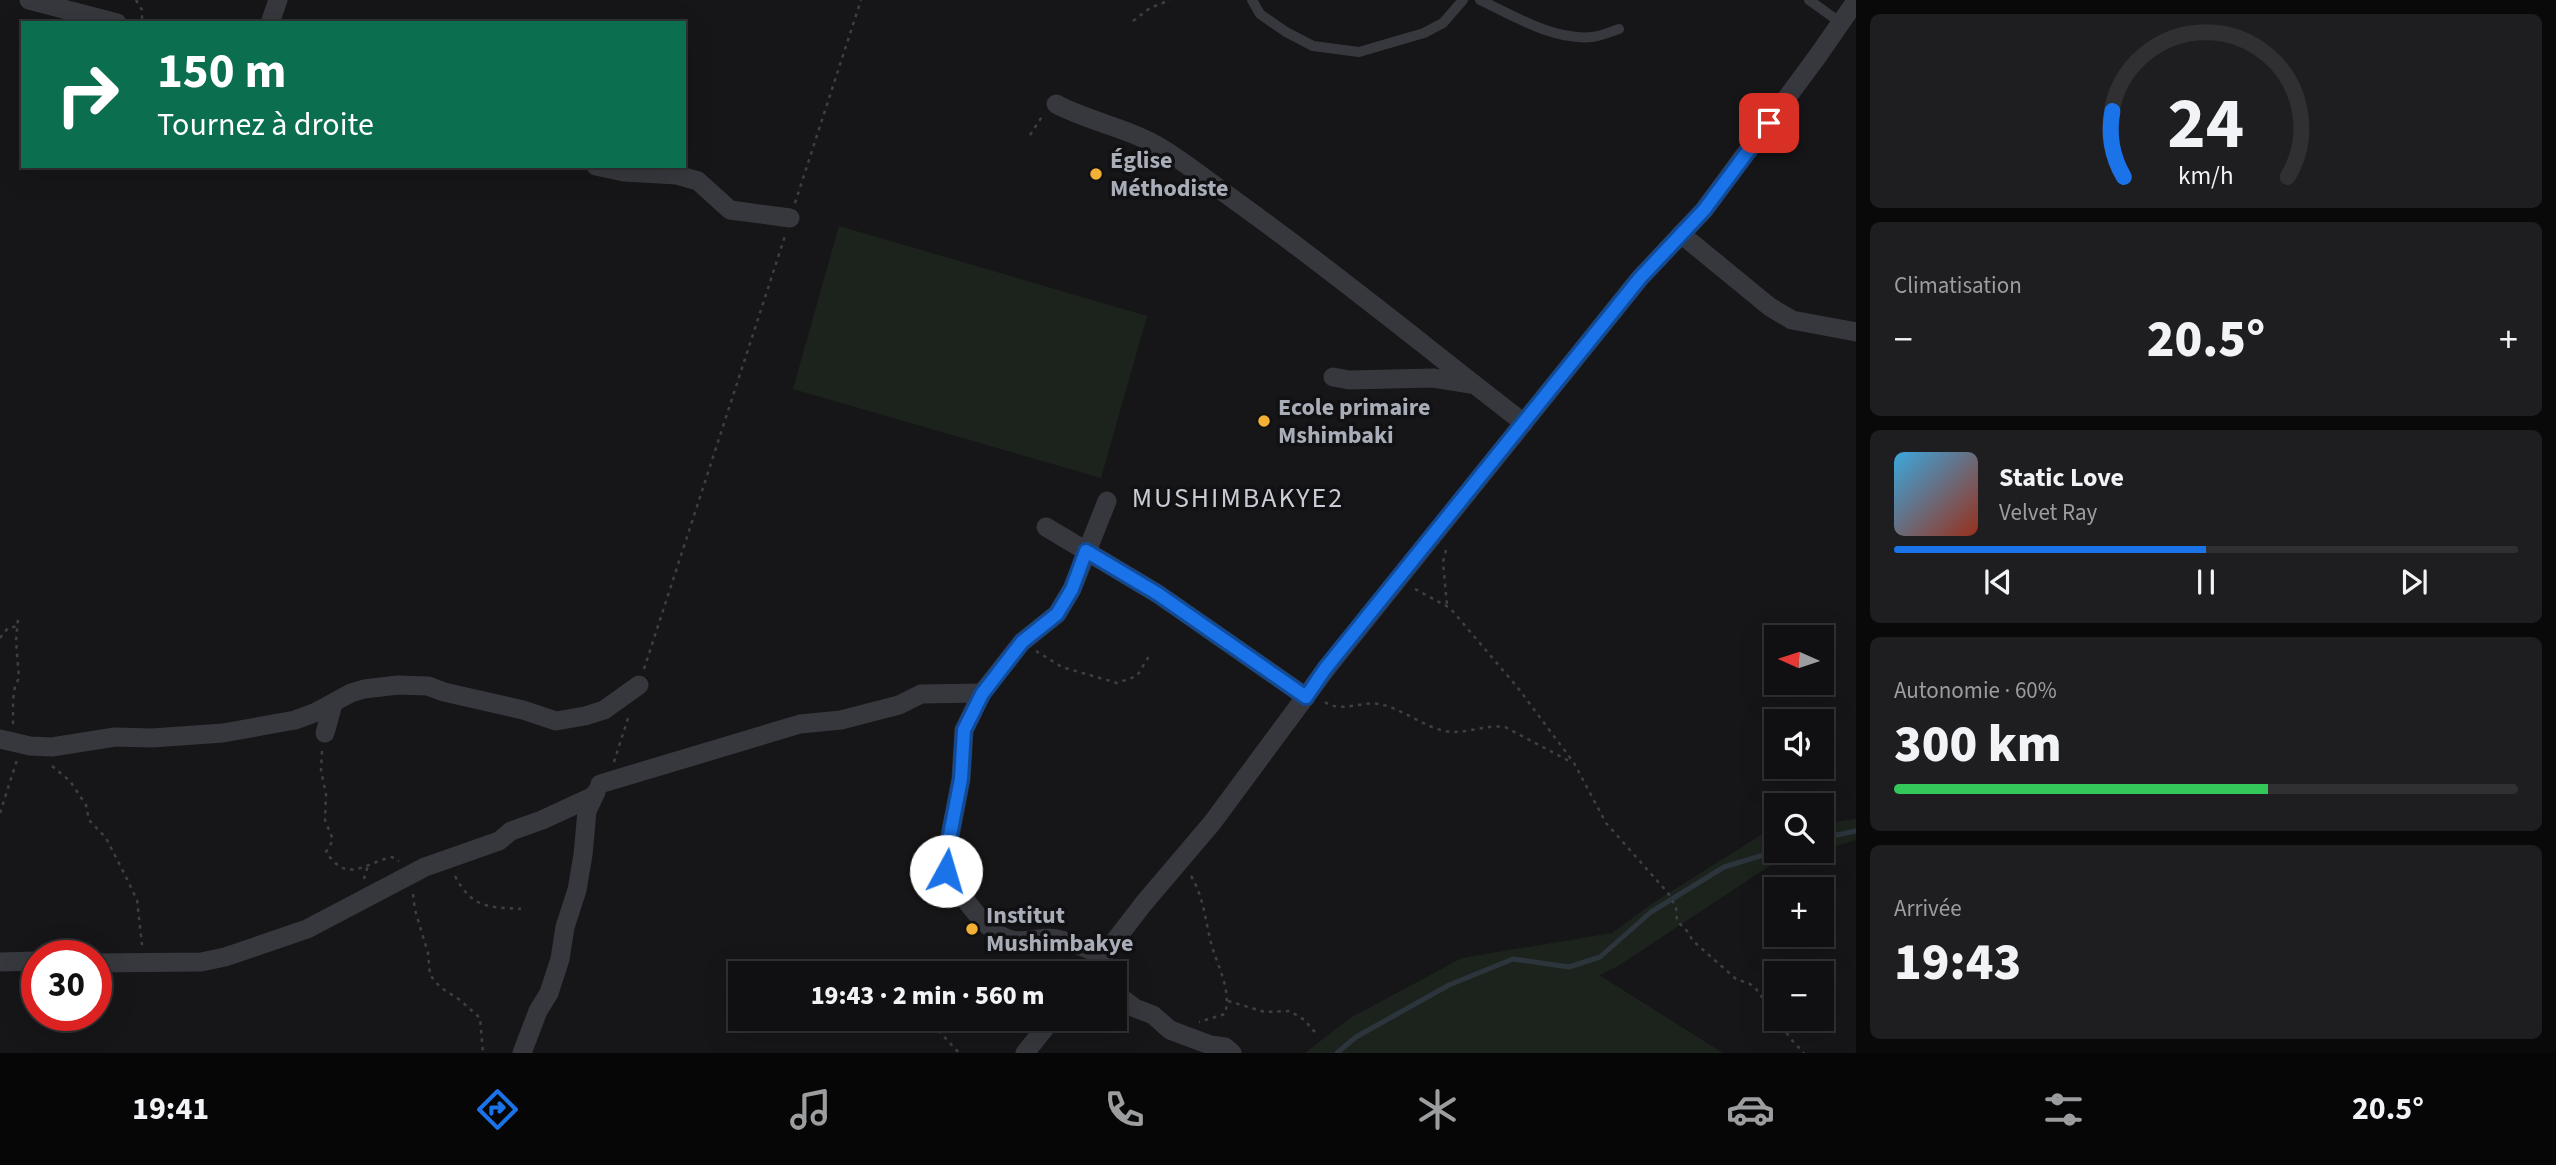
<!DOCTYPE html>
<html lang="fr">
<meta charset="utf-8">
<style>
:root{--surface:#101012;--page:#1e1e20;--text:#f1f3f6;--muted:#9c9d9f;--line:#303032;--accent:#1a73e8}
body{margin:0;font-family:"Source Sans 3",sans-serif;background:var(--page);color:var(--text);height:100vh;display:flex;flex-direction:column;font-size:26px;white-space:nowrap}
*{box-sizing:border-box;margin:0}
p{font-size:23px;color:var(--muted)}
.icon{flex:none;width:38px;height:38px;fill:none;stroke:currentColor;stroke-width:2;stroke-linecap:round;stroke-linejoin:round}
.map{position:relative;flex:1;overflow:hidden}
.details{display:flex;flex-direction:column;gap:14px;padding:14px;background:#09090a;width:700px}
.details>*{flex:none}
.top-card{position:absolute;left:21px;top:21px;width:665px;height:147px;border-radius:0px;box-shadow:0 7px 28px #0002,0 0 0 2px var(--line);background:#0b6e4f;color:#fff;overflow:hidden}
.needle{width:46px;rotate:273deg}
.tools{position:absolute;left:1764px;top:625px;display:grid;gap:14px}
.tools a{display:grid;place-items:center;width:70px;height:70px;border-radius:0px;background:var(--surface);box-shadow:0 7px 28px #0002,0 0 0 2px var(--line);font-size:35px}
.speed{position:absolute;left:21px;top:940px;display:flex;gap:14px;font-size:35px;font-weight:700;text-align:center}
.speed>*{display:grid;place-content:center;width:91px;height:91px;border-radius:50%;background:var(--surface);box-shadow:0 7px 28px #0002,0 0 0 2px var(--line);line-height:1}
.speed .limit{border:10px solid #d22;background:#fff;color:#111}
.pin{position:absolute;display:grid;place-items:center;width:60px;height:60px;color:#fff;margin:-30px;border-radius:14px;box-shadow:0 4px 10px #0006}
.me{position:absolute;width:77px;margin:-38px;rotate:6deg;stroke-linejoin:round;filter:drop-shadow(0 0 5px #0008)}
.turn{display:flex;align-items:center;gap:24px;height:147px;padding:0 21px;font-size:32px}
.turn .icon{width:91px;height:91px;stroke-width:2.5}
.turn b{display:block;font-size:49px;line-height:60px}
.big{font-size:52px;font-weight:800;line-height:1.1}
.details .tile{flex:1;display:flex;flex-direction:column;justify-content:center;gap:10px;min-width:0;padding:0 24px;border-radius:10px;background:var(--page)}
.details .dial{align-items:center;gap:0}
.dial svg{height:182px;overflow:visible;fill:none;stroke:var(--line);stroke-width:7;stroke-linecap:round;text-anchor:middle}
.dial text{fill:var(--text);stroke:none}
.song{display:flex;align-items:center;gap:21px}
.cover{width:84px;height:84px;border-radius:10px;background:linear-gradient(135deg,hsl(200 70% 55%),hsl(10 70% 35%))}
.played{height:7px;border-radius:4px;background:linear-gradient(90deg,var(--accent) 50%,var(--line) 50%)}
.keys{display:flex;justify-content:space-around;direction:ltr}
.heat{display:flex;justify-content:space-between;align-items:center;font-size:38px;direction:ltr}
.charge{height:10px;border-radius:5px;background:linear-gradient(90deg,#34c759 60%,var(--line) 0)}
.trip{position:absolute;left:728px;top:961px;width:399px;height:70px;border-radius:0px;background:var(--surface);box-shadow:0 7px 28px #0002,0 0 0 2px var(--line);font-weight:800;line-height:70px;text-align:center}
.dock{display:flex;height:112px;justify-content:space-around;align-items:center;background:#060607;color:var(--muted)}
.dock .icon{width:49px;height:49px}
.dock .active{color:var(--accent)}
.dock b{font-size:32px;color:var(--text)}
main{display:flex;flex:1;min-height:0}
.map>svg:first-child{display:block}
</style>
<main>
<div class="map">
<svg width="1856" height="1053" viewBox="0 0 1856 1053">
<rect width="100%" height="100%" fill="#161618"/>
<g fill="#1c231d">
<path d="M 839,226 L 1147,316 L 1101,478 L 793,389 Z"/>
<path d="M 1856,819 L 1856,840 L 1822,850 L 1822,824 Z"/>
<path d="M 1776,831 L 1776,850 L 1818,851 L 1777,861 L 1618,966 L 1599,975 L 1723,1053 L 1305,1053 L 1350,1018 L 1462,958 L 1612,933 L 1653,903 L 1764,833 Z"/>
</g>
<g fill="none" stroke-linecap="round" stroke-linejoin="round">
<g stroke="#2c353c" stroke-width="5">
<path d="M 1822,838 L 1856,831"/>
<path d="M 1337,1053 L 1356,1037 L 1449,985 L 1513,959 L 1569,967 L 1600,957 L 1651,912 L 1724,867 L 1780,850"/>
</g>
<g stroke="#3d3f44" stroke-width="2.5" stroke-dasharray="3.5 5" stroke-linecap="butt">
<path d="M 136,0 L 142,10 L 142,23"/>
<path d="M 1133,21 L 1150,8 L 1170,0"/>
<path d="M 1030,135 L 1043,115"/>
<path d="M 795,203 L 861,0"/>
<path d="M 1446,550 L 1443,562 L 1447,605"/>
<path d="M 1415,589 L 1450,608 L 1518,688 L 1574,763 L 1606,823 L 1668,893 L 1676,907 L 1677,921 L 1689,933 L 1692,940 L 1736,979 L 1750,984 L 1756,989 L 1776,1016"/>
<path d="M 0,638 L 8,628 L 18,626"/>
<path d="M 1036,651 L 1062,667 L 1117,683 L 1137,676 L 1151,653"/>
<path d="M 644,669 L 785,236"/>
<path d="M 1325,702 C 1340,713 1362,701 1379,704 C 1402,708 1421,726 1445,731 C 1465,735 1485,724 1505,727 L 1571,762"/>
<path d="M 13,724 L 13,700 L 15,686 L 19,678 L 16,641 L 18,619"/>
<path d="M 322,751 L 321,771 L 326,794 L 325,820 L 333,840 L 326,852 C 348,884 362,864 392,857 L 399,861"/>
<path d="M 614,762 L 629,715"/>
<path d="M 52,766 L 70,781 L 86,805 L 89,820 L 106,838 L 126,877 L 137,900 L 142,945"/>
<path d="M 0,813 L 17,760"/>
<path d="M 455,876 C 472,908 487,907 521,909"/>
<path d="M 1191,876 C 1203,896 1205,917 1210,939 C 1216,965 1232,987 1225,1014 L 1199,1022"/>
<path d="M 364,879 L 368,865"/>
<path d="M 413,894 L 415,910 L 428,953 L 430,975 L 440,987 L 460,1000 L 480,1018 L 483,1053"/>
<path d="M 1228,1001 L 1265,1012 L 1290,1011 L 1306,1021 L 1311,1029 L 1319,1034"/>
<path d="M 927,1018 L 959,1053"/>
<path d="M 1778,1018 L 1789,1037 L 1804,1053"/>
</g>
<g stroke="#37383d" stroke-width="10">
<path d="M 1252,0 L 1260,14 L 1286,32 L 1313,46 L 1359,52 L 1424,33 L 1443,23 L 1463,0"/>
<path d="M 1480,0 C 1514,16 1554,41 1592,37 C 1601,36 1610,32 1619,29"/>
<path d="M 1809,0 L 1841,23"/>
</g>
<g stroke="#37383d" stroke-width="19">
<path d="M 29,0 L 117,23"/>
<path d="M 270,23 L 278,0"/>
<path d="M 1056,104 C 1090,122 1129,128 1163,149 C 1189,165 1212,184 1237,202 C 1335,272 1428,349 1524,423"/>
<path d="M 596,166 L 624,172 L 677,175 L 698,181 L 730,210 L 790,218"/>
<path d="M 1681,234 L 1770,307 L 1792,320 L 1856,332"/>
<path d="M 1333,377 L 1349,380 L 1433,378 L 1471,384"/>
<path d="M 1046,527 L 1158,594 L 1306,697"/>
<path d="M 325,733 L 333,704"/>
<path d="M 0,739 L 30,746 L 52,747 L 115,737 L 152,738 L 223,733 L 295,720 L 314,713 L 351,693 L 364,689 L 398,685 L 428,686 L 444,692 L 523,710 L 556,721 L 585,716 L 604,710 L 639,685"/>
<path d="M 600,784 L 800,724 L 841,720 L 899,705 L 921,694 L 982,693"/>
<path d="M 1104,955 C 1089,950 1073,942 1057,939 C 1041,935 1024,945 1008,939 C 985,931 959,892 946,871 L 947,851 L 961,779 L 964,730 L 982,693 L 1022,642 L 1057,614 L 1072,589 L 1107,501"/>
<path d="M 0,962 L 37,961"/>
<path d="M 96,963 L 201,962 L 225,957 L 307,929 L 425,867 L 499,841 L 511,831 L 542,820 L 594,796"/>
<path d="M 1090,973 L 1144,903 L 1212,823 L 1326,669 L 1640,278 L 1704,210 L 1817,57 L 1856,1"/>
<path d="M 1115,993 L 1135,1008 L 1153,1015 L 1170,1030 L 1210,1045 L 1225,1047 L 1232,1053"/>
<path d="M 522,1053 L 538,1011 L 549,993 L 560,959 L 565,927 L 577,890 L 583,855 L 587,811 L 596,792"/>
<path d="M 1025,1053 L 1053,1018"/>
</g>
</g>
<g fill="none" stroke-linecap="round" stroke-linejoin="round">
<g stroke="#114b97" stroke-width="18">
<path id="route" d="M 946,871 L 947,850 L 961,779 L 964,730 L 982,694 L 1022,642 L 1057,614 L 1072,589 L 1086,551 L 1158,594 L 1306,697 L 1325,669 L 1640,278 L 1704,210 L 1769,123"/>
</g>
<use href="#route" stroke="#1a73e8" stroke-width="12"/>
</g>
<g fill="#f2b134" stroke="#111113" stroke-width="2.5">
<circle cx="1096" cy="174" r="7"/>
<circle cx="1264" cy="421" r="7"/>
<circle cx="972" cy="929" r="7"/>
</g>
<g text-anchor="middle" stroke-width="7" stroke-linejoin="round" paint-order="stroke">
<g font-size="24" font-weight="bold" fill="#a8adb8" stroke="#111113" text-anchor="start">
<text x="1110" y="168">Église<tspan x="1110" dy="28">Méthodiste</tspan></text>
<text x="1278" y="415">Ecole primaire<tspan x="1278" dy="28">Mshimbaki</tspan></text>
<text x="986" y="923">Institut<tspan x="986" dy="28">Mushimbakye</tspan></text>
</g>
<g font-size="28" letter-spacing="2" fill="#c9ccd4" stroke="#111113">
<text x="1238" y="507">MUSHIMBAKYE2</text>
</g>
</g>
</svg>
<div class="tools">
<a><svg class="needle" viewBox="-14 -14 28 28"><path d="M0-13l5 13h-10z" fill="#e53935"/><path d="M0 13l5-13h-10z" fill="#9c9d9f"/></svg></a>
<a><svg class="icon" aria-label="sound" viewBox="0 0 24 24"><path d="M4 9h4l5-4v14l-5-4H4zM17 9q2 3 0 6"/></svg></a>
<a><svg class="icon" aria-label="search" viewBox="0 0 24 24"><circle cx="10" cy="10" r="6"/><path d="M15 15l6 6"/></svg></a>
<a>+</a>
<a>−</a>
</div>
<div class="speed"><div class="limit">30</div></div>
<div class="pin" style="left:1769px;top:123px;background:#d93025"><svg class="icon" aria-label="arrive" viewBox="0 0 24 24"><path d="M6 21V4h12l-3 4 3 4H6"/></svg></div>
<svg class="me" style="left:946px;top:871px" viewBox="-20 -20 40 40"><circle r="19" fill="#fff"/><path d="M0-13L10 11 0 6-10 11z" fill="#1a73e8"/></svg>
<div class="trip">19:43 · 2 min · 560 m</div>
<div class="top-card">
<div class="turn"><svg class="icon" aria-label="right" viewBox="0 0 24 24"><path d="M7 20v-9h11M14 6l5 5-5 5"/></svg><div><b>150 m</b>Tournez à droite</div></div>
</div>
</div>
<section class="details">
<div class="tile dial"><svg viewBox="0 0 100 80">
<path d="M14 69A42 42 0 1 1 86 69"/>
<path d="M14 69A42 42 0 0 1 9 40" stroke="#1a73e8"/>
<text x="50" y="56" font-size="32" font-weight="700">24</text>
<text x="50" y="72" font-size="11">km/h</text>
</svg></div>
<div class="tile"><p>Climatisation</p>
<div class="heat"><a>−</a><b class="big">20.5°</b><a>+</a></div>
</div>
<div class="tile">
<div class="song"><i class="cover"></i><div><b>Static Love</b><p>Velvet Ray</p></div></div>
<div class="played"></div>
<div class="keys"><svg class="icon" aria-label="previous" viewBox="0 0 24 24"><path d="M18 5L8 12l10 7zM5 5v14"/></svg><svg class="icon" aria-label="pause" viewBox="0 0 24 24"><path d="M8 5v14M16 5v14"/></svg><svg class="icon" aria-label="next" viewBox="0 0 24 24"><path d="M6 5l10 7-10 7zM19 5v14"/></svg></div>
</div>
<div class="tile"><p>Autonomie · 60%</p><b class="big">300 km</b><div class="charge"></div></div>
<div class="tile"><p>Arrivée</p><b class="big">19:43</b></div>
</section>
</main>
<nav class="dock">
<b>19:41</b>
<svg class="icon active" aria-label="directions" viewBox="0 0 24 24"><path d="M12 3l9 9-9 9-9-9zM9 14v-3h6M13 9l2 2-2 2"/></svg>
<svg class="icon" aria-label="music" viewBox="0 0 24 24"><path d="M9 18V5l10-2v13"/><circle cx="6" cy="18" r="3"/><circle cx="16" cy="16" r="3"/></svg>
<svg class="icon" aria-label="phone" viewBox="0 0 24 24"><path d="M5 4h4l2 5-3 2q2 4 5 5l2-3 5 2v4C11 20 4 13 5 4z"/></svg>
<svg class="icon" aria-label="climate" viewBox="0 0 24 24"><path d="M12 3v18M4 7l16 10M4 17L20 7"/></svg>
<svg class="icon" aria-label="car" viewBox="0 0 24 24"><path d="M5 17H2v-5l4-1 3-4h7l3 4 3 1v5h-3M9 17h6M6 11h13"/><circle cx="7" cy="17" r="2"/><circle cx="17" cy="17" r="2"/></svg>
<svg class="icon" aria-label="filters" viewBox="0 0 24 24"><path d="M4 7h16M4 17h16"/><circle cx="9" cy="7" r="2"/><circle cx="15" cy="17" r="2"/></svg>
<b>20.5°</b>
</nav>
